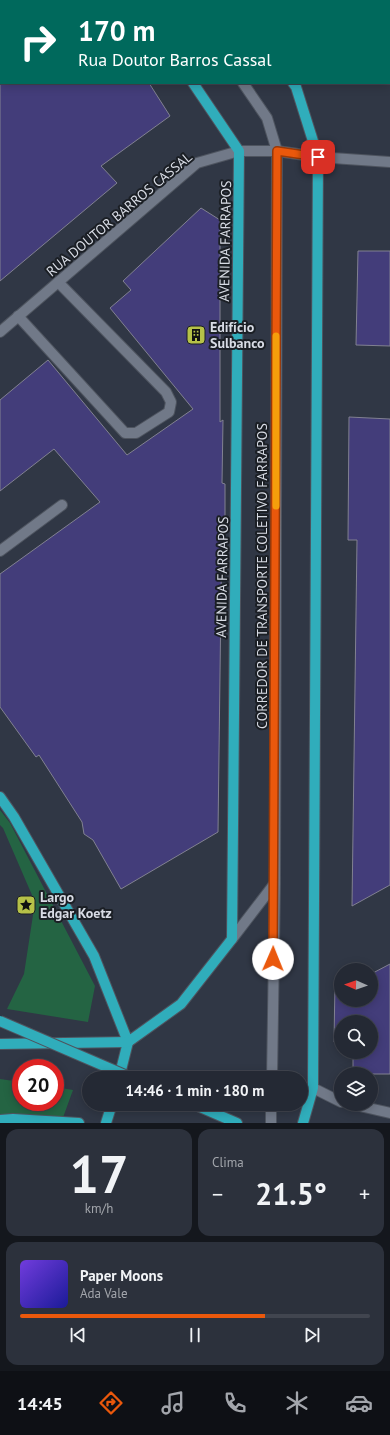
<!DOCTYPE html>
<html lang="pt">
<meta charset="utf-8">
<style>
:root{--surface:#242934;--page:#2c313c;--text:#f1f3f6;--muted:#a3a6ac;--line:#41454f;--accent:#ea580c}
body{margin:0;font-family:"PT Sans",sans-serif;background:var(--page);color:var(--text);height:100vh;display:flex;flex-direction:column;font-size:15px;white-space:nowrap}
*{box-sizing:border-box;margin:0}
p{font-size:13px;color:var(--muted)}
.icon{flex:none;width:22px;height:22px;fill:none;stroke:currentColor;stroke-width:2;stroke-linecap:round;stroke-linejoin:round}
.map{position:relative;height:1123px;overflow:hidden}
.details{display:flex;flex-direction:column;gap:6px;padding:6px;background:#14171d;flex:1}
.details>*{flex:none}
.top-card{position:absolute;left:0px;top:0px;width:390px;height:84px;box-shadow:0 2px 10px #0003,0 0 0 1px var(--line);background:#00695c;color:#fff;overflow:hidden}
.needle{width:26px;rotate:272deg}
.controls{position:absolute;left:334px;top:963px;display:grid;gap:8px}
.controls a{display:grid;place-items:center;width:44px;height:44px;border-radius:50%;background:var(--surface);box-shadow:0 2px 10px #0003,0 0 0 1px var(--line);font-size:20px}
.speed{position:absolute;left:12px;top:1059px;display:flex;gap:8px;font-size:20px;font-weight:700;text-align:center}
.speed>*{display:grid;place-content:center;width:52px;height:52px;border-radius:50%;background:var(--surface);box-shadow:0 2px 10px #0003,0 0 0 1px var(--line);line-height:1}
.speed .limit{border:6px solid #d22;background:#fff;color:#111}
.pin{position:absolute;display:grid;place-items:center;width:34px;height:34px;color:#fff;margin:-17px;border-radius:8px;box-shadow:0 2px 6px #0006}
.me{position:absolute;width:44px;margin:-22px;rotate:1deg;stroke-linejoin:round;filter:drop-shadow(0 0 3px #0008)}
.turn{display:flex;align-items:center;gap:14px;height:84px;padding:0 12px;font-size:18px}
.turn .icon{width:52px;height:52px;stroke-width:2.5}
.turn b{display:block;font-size:28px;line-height:34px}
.big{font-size:30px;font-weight:800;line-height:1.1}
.details .card{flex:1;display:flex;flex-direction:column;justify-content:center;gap:6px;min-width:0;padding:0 14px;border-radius:12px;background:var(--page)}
.details .dial{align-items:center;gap:0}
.dial b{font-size:52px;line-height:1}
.song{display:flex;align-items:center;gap:12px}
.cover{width:48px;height:48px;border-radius:6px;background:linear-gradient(135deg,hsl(260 70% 55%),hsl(240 70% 35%))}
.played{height:4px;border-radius:2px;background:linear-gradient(90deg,var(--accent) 70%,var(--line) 70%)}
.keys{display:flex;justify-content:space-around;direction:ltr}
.heat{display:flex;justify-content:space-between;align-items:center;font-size:22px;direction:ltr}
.details .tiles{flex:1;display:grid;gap:6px;grid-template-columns:1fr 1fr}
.card:last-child{grid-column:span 2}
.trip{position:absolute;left:82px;top:1071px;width:226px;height:40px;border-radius:20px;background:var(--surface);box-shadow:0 2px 10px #0003,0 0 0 1px var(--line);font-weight:800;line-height:40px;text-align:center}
.tab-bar{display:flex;height:64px;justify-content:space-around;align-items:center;background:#0e1015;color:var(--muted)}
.tab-bar .icon{width:28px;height:28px}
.tab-bar .current{color:var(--accent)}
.tab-bar b{font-size:18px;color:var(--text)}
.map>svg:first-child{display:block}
</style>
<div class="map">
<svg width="390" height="1123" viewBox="0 0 390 1123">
<rect width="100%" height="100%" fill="#303745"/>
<g fill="#246443">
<path d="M 0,810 L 10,823 L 95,986 L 88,1022 L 7,1009 L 24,974 L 35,902 L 3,828 L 0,825 Z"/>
<path d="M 0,1079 L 21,1082 L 21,1102 L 55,1102 L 55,1087 L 73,1090 L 61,1123 L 0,1123 Z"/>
</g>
<g fill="#433d7a" stroke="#818191">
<path d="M 0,83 L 149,83 L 170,116 L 101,166 L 117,183 L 0,281 Z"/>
<path d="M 201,208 L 220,220 L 220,422 L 223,420 L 222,483 L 225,484 L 225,517 L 222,517 L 218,832 L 121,889 L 93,840 L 84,834 L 82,822 L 39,755 L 36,757 L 0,707 L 0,574 L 100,502 L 54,449 L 0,491 L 0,400 L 48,360 L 127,455 L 193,409 L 110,308 L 131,290 L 123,281 Z"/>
<path d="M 358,251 L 390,251 L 390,346 L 356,345 Z"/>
<path d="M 349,417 L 390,419 L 390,885 L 352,906 L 357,540 L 348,540 Z"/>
<path d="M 390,964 L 390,1074 L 353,1074 L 353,1052 L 371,1052 L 371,1022 L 341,1022 L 341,1042 L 334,1042 L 335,983 L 341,979 L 341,1000 L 371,1000 L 371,974 Z"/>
</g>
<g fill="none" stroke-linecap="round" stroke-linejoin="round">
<g stroke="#4e545f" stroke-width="12">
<g id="minor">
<path d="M 185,0 L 186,1"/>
<path d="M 243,83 L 267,118 L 277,151 L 275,883 L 272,1078"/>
<path d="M 18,316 L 125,433 L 136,433 L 169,412 L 171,402 L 166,392 L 58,282"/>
<path d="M 0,332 L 197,163 L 239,151 L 277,151 L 318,157 L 390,162"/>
<path d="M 0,551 L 62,505"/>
<path d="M 232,939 L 275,883"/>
<path d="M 313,1088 L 341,1102"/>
<path d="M 351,1104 L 390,1113"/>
<path d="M 271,1123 L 271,1104"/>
</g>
</g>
<g stroke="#4e545f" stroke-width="12">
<g id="major">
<path d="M 136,0 L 137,1"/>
<path d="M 234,0 L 235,1"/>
<path d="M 293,83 L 296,87 L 318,157 L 313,1088 L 303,1123"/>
<path d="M 0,797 L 14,817 L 94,956 L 128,1042 L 119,1078"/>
<path d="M 128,1042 L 181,1004 L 232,939 L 239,151 L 193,83"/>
<path d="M 0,1044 L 128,1042"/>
<path d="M 193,1104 L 237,1123"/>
<path d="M 0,1120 L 13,1119 L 79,1123"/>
<path d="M 106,1123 L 112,1104"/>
</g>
</g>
<use href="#minor" stroke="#717988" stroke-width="10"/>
<use href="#major" stroke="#30adbb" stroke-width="10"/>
<g stroke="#4e545f" stroke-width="12" stroke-linecap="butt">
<path id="major-bridge" d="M 0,1021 L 132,1078"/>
</g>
<use href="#major-bridge" stroke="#30adbb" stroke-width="10"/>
</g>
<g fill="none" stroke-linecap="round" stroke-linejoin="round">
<g stroke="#983908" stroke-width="10">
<path id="route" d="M 273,959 L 277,151 L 318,157"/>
</g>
<use href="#route" stroke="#ea580c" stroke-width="7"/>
<path stroke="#f59e0b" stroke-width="7" d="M 276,506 L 276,336"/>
</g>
<defs>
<g id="building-square" transform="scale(1)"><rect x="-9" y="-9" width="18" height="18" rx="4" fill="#b6c148" stroke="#1b1f25"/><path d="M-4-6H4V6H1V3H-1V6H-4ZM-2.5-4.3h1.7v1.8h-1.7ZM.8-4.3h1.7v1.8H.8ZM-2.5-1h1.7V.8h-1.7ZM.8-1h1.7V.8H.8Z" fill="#111"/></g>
<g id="sight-square" transform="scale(1)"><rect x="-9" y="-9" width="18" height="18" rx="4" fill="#b6c148" stroke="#1b1f25"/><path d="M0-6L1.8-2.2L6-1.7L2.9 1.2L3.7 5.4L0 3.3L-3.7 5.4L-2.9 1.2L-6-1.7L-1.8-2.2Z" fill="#111"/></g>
</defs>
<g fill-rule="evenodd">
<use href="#building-square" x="196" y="335"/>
<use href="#sight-square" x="26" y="905"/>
</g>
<g text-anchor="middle" stroke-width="4" stroke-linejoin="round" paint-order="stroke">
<g font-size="14" fill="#d8dce5" stroke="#1b1f25">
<text transform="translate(119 214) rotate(-40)" y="5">RUA DOUTOR BARROS CASSAL</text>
<text transform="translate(225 241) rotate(-89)" y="5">AVENIDA FARRAPOS</text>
<text transform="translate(262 576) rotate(-90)" y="5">CORREDOR DE TRANSPORTE COLETIVO FARRAPOS</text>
<text transform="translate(222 577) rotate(-89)" y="5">AVENIDA FARRAPOS</text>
</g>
<g font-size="14" font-weight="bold" fill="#d8dce5" stroke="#1b1f25" text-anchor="start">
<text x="210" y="332">Edifício<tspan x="210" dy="16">Sulbanco</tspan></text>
<text x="40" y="902">Largo<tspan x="40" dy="16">Edgar Koetz</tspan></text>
</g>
</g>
</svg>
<div class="controls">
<a><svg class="needle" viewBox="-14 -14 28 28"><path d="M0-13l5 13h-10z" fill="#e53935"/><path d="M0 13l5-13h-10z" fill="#a3a6ac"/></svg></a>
<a><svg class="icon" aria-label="search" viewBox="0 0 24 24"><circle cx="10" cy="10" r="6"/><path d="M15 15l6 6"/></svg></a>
<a><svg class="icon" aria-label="layers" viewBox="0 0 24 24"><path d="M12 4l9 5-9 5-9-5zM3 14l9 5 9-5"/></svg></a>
</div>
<div class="speed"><div class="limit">20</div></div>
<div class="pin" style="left:318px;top:157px;background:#d93025"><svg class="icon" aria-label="arrive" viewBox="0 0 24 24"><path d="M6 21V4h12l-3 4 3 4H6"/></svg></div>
<svg class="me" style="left:273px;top:959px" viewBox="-20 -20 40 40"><circle r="19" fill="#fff"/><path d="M0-13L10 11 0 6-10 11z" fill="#ea580c"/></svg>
<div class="trip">14:46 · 1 min · 180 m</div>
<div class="top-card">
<div class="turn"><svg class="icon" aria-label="right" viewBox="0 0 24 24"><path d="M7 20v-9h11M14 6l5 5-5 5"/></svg><div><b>170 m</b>Rua Doutor Barros Cassal</div></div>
</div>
</div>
<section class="details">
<div class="tiles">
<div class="card dial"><b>17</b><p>km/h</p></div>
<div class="card"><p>Clima</p>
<div class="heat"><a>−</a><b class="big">21.5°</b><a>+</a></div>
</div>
<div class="card">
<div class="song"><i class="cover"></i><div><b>Paper Moons</b><p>Ada Vale</p></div></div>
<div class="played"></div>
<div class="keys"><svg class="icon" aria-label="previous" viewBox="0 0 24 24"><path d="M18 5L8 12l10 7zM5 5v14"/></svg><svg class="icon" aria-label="pause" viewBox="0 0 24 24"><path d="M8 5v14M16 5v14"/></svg><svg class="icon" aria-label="next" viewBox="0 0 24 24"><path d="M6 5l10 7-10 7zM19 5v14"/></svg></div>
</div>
</div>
</section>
<nav class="tab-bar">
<b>14:45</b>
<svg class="icon current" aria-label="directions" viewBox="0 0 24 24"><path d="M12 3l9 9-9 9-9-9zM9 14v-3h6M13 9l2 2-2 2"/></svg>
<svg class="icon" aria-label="music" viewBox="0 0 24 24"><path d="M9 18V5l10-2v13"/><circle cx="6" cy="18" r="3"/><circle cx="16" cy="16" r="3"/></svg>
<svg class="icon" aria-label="phone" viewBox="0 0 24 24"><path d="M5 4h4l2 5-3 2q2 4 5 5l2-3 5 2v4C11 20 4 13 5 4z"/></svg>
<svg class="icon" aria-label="climate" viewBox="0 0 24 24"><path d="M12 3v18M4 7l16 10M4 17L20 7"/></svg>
<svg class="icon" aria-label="car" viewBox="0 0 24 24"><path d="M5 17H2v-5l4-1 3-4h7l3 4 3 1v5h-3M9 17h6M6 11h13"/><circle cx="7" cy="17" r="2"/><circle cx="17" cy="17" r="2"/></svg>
</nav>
